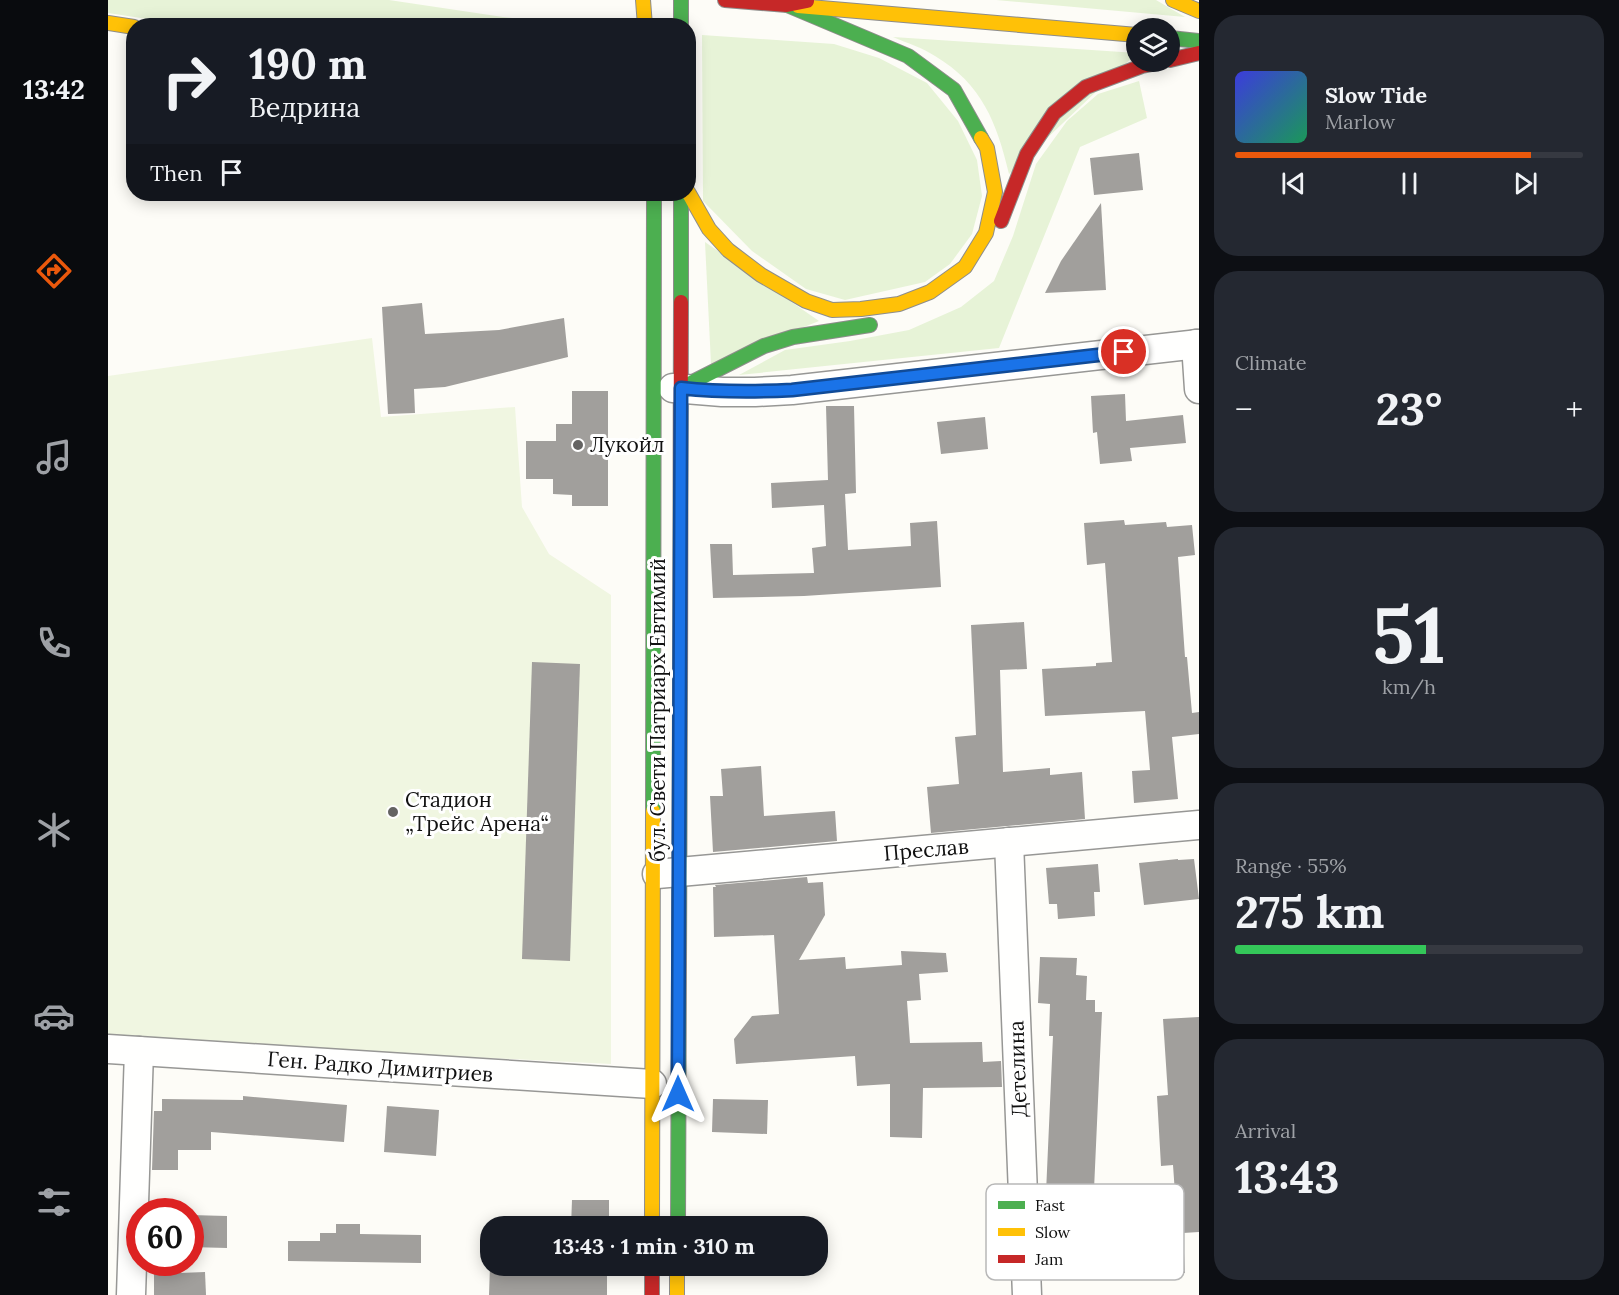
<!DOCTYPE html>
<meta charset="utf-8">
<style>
:root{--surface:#171b24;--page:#242831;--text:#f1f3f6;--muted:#9ea1a6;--line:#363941;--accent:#ea580c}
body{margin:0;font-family:Lora,serif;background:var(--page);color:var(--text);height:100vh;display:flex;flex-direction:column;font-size:22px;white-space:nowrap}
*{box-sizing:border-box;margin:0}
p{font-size:20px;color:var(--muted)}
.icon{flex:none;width:33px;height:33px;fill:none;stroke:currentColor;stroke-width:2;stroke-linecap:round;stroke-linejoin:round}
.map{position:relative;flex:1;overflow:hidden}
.sheet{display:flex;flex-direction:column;gap:15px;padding:15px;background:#0d0f14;width:420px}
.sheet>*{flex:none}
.guide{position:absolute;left:18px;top:18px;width:570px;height:183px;border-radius:24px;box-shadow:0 3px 15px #0003;background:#171b24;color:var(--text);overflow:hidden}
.fabs{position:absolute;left:1018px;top:18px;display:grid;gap:12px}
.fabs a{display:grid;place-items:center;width:54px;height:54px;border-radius:50%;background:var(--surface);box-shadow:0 3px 15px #0003;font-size:30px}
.speed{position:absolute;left:18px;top:1198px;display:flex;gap:12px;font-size:30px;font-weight:700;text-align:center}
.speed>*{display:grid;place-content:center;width:78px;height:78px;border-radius:50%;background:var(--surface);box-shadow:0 3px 15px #0003;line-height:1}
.speed .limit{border:9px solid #d22;background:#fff;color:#111}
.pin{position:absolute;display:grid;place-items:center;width:51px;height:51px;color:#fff;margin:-26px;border:3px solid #fff;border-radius:50%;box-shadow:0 2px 6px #0007}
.me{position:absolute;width:66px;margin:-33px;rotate:0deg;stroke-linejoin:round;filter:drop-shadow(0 0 4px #0008)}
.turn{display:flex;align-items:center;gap:21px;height:126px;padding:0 24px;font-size:27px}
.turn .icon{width:78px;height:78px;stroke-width:2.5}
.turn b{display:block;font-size:42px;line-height:51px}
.then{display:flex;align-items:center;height:57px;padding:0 24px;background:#0003;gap:12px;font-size:22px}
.big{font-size:45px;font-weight:800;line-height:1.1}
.sheet .tile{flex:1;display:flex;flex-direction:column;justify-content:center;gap:9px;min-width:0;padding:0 21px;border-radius:24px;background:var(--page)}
.sheet .dial{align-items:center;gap:0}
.dial b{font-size:78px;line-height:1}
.song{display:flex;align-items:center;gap:18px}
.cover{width:72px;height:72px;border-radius:9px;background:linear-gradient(135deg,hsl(240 70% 55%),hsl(150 70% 35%))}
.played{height:6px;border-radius:3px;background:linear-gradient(90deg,var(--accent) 85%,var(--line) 85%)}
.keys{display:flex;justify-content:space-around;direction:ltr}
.heat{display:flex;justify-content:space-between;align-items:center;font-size:33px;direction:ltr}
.charge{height:9px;border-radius:4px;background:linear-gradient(90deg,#34c759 55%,var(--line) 0)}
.trip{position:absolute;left:372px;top:1216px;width:348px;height:60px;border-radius:24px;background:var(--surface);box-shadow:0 3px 15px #0003;font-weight:800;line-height:60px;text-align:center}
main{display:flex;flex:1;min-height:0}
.menu{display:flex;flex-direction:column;width:108px;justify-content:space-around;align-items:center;background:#090b0e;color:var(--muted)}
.menu .icon{width:42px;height:42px}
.menu .selected{color:var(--accent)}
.menu b{font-size:27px;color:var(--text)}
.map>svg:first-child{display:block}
</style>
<main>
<nav class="menu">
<b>13:42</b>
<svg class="icon selected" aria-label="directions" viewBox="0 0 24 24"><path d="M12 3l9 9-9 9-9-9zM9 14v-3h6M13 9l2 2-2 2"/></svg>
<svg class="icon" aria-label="music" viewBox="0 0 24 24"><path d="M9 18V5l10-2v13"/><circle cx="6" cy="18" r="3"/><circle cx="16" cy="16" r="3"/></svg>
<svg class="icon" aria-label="phone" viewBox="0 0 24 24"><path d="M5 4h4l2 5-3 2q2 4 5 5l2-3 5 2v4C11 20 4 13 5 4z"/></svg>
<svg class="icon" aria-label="climate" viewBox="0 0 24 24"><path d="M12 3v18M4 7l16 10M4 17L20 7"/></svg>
<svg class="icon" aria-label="car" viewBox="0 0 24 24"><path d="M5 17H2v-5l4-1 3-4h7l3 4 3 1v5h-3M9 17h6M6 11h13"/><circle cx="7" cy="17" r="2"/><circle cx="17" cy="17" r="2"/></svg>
<svg class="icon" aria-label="filters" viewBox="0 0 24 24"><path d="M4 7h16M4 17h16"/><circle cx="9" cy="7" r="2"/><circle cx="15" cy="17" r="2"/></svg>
</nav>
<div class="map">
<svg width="1091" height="1295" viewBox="0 0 1091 1295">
<rect width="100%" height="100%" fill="#fdfcf7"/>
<g fill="#e7f3d7">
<path d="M 0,0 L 281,0 L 395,17 L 464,25 L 85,26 L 0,13 Z"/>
<path d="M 888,0 L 1048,0 L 1077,17 Z"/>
<path d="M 594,35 L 726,44 L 771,58 L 819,83 L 850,121 L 869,160 L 874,196 L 864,234 L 842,264 L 817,282 L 737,300 L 698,289 L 644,251 L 595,201 Z"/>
<path d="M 785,37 L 1029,53 L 901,174 C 889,123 874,84 827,56 C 815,48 799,43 785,37 Z"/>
<path d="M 1031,81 L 1039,118 L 972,147 L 891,348 L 631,375 L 677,350 L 742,341 L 801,330 L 853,307 L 886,281 L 905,236 L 928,164 L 959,121 L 990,94 Z"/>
<path d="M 597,242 L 711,321 L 603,364 Z"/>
</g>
<path fill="#f0f6e1" d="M 264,338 L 273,417 L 407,407 L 414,507 L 441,554 L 503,595 L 503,1064 L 86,1043 L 0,1037 L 0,376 Z"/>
<g fill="#a19f9c">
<path d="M 1031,153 L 1035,190 L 986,195 L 982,158 Z"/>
<path d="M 993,203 L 998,290 L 937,293 L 953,261 Z"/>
<path d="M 314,303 L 317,334 L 391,330 L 456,318 L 460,357 L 337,387 L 306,389 L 307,413 L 280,414 L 274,307 Z"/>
<path d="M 464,391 L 500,391 L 500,506 L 464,506 L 464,495 L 445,494 L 445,479 L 418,479 L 418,441 L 448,441 L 448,424 L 464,424 Z"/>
<path d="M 1017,394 L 1018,421 L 1075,415 L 1078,443 L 1022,448 L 1024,461 L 992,464 L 989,432 L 985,433 L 983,396 Z"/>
<path d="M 718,406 L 746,406 L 748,493 L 737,494 L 740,550 L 803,546 L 802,523 L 829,521 L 833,587 L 696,596 L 605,598 L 602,544 L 624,544 L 625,575 L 706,573 L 704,548 L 718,546 L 716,505 L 664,508 L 663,483 L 720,480 Z"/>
<path d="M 877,417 L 880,449 L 833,454 L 829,422 Z"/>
<path d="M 1016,520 L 1017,525 L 1058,522 L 1059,527 L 1084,525 L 1087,555 L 1070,557 L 1077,657 L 1079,657 L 1084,713 L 1091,712 L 1091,734 L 1064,737 L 1070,799 L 1026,803 L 1024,771 L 1042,770 L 1037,711 L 937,716 L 934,669 L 988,666 L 988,663 L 1004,662 L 997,563 L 979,565 L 976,523 Z"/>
<path d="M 916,622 L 919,669 L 892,670 L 895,772 L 942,768 L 942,775 L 974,772 L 977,819 L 823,833 L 819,787 L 851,784 L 847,737 L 868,735 L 863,625 Z"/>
<path d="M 424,662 L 472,664 L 462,961 L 414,959 Z"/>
<path d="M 653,766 L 656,816 L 727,811 L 729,841 L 605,852 L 602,796 L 615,796 L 613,769 Z"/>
<path d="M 1070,859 L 1070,860 L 1086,859 L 1091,899 L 1036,905 L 1031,863 Z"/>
<path d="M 990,864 L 992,892 L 986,892 L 987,916 L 950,919 L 949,904 L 941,904 L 938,868 Z"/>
<path d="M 699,877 L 700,883 L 715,882 L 717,915 L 691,960 L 737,957 L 738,969 L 794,965 L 793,951 L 838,953 L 840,972 L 811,974 L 813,1000 L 799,1001 L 802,1043 L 874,1042 L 875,1062 L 893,1061 L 894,1087 L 815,1088 L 814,1138 L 782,1137 L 782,1084 L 749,1086 L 747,1056 L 628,1064 L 626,1039 L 644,1016 L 671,1014 L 666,935 L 606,937 L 605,887 L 608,887 L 607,885 Z"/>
<path d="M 932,957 L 969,958 L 968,975 L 979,976 L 978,1000 L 987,1000 L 987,1012 L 994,1012 L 985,1212 L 1006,1211 L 1007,1225 L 1069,1222 L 1065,1165 L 1053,1166 L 1049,1096 L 1060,1095 L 1055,1019 L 1091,1017 L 1091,1232 L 1075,1233 L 1077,1273 L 1001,1277 L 1000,1265 L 938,1268 L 935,1215 L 937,1215 L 945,1036 L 941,1036 L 942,1004 L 930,1003 Z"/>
<path d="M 135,1096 L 239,1105 L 236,1142 L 103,1132 L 103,1150 L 70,1150 L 70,1170 L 44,1170 L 46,1111 L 54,1111 L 54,1099 L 135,1100 Z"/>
<path d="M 605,1099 L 660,1100 L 659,1134 L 604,1132 Z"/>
<path d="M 279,1106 L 331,1110 L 328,1156 L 276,1152 Z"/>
<path d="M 464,1200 L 501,1200 L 501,1227 L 463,1227 Z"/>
<path d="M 82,1215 L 119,1216 L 119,1248 L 82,1247 Z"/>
<path d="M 228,1224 L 252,1224 L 252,1234 L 313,1235 L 313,1263 L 180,1261 L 180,1241 L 212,1241 L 212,1233 L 228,1233 Z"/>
<path d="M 382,1266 L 434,1266 L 433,1271 L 499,1272 L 499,1295 L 381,1295 Z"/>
<path d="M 97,1272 L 98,1295 L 46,1295 L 46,1274 Z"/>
</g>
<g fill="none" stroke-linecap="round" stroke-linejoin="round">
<g stroke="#979795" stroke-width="31">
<g id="street">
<path d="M 1088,344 L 1091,389"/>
<path d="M 565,388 L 614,392 L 647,392 L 684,390 L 1091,344"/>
<path d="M 901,842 L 919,1295"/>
<path d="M 549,874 L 1091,825"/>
<path d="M 0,1049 L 544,1084"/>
<path d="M 23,1295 L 31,1051"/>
</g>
</g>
<g stroke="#8e8d8b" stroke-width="16">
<g id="fast">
<path d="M 573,0 L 573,26"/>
<path d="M 679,5 L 800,56 L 846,90 L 873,138"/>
<path d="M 1062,38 L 1091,41"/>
<path d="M 573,302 L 573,194"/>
<path d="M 573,388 L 656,346 L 685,337 L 762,325"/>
<path d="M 545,811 L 546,194"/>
<path d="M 570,1227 L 572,697"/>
</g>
</g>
<g stroke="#8e8d8b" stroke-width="16">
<g id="slow">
<path d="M 535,0 L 537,26"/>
<path d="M 1065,0 L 1091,11"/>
<path d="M 690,6 L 1029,35"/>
<path d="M 0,23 L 26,27"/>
<path d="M 580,192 L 601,229 L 620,250 L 653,275 L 698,301 L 724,310 L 753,309 L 791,304 L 822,292 L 857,267 L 878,233 L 887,192 L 879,148 L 873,138"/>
<path d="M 544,1227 L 545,811"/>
<path d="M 569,1266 L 569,1295"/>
</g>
</g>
<g stroke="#8e8d8b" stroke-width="16">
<g id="jam">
<path d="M 617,0 L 679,5 L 699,1"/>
<path d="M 1062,60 L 1091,53"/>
<path d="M 893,221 L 919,154 L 946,113 L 978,87 L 1034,66 L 1054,62"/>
<path d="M 572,697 L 573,302"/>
<path d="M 544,1266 L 544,1295"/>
</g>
</g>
<use href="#street" stroke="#fffffe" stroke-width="28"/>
<use href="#fast" stroke="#4caf50" stroke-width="14"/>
<use href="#slow" stroke="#ffc107" stroke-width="14"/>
<use href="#jam" stroke="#c62828" stroke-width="14"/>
</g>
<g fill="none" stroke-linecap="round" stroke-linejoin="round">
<g stroke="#114b97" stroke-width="15">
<path id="route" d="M 570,1094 L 573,388 C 610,392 646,392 684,390 L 1016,352"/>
</g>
<use href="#route" stroke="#1a73e8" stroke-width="10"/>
</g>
<g fill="#646362" stroke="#fff" stroke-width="2">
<circle cx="470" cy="445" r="6"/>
<circle cx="285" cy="812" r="6"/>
</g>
<g text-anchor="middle" stroke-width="6" stroke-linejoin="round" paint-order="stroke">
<g font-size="21" fill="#111" stroke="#fff" text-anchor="start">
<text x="482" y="452">Лукойл</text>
<text x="297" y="807">Стадион<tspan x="297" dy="24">„Трейс Арена“</tspan></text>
</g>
<g font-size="21" fill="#111" stroke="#fff">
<text transform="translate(550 710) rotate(-90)" y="7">бул. Свети Патриарх Евтимий</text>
<text transform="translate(818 850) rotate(-5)" y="7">Преслав</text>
<text transform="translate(272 1067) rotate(4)" y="7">Ген. Радко Димитриев</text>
<text transform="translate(910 1069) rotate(-92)" y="7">Детелина</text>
</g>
</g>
<rect x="878" y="1184" width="198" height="96" rx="9" fill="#fff" stroke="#b8b8b8" stroke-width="1.5"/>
<rect x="890" y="1201" width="27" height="8" fill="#4caf50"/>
<rect x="890" y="1228" width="27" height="8" fill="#ffc107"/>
<rect x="890" y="1255" width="27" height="8" fill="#c62828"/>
<g font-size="16" fill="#111">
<text x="927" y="1211">Fast</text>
<text x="927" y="1238">Slow</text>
<text x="927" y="1265">Jam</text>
</g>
</svg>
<div class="fabs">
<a><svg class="icon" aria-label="layers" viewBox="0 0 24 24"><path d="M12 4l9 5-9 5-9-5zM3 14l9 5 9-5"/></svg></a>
</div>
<div class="speed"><div class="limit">60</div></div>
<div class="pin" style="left:1016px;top:352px;background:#d93025"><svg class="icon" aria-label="arrive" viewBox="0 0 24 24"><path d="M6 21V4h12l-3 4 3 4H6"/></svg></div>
<svg class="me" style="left:570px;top:1094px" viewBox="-20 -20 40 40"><path d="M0-17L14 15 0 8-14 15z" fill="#1a73e8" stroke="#fff" stroke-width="4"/></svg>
<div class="trip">13:43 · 1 min · 310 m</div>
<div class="guide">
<div class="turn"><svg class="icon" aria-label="right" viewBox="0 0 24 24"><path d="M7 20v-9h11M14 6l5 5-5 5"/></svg><div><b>190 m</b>Ведрина</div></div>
<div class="then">Then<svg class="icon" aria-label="arrive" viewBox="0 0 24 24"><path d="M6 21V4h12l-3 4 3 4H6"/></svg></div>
</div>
</div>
<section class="sheet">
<div class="tile">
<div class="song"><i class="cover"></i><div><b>Slow Tide</b><p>Marlow</p></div></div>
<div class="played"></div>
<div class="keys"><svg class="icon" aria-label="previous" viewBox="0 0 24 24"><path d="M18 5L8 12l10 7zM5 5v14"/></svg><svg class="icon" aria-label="pause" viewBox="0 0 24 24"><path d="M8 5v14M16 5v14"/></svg><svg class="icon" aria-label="next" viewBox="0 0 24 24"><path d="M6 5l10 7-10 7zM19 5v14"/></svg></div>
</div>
<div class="tile"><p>Climate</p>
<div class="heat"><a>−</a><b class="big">23°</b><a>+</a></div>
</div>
<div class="tile dial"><b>51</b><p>km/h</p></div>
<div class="tile"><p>Range · 55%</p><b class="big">275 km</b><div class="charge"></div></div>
<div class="tile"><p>Arrival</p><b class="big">13:43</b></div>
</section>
</main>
